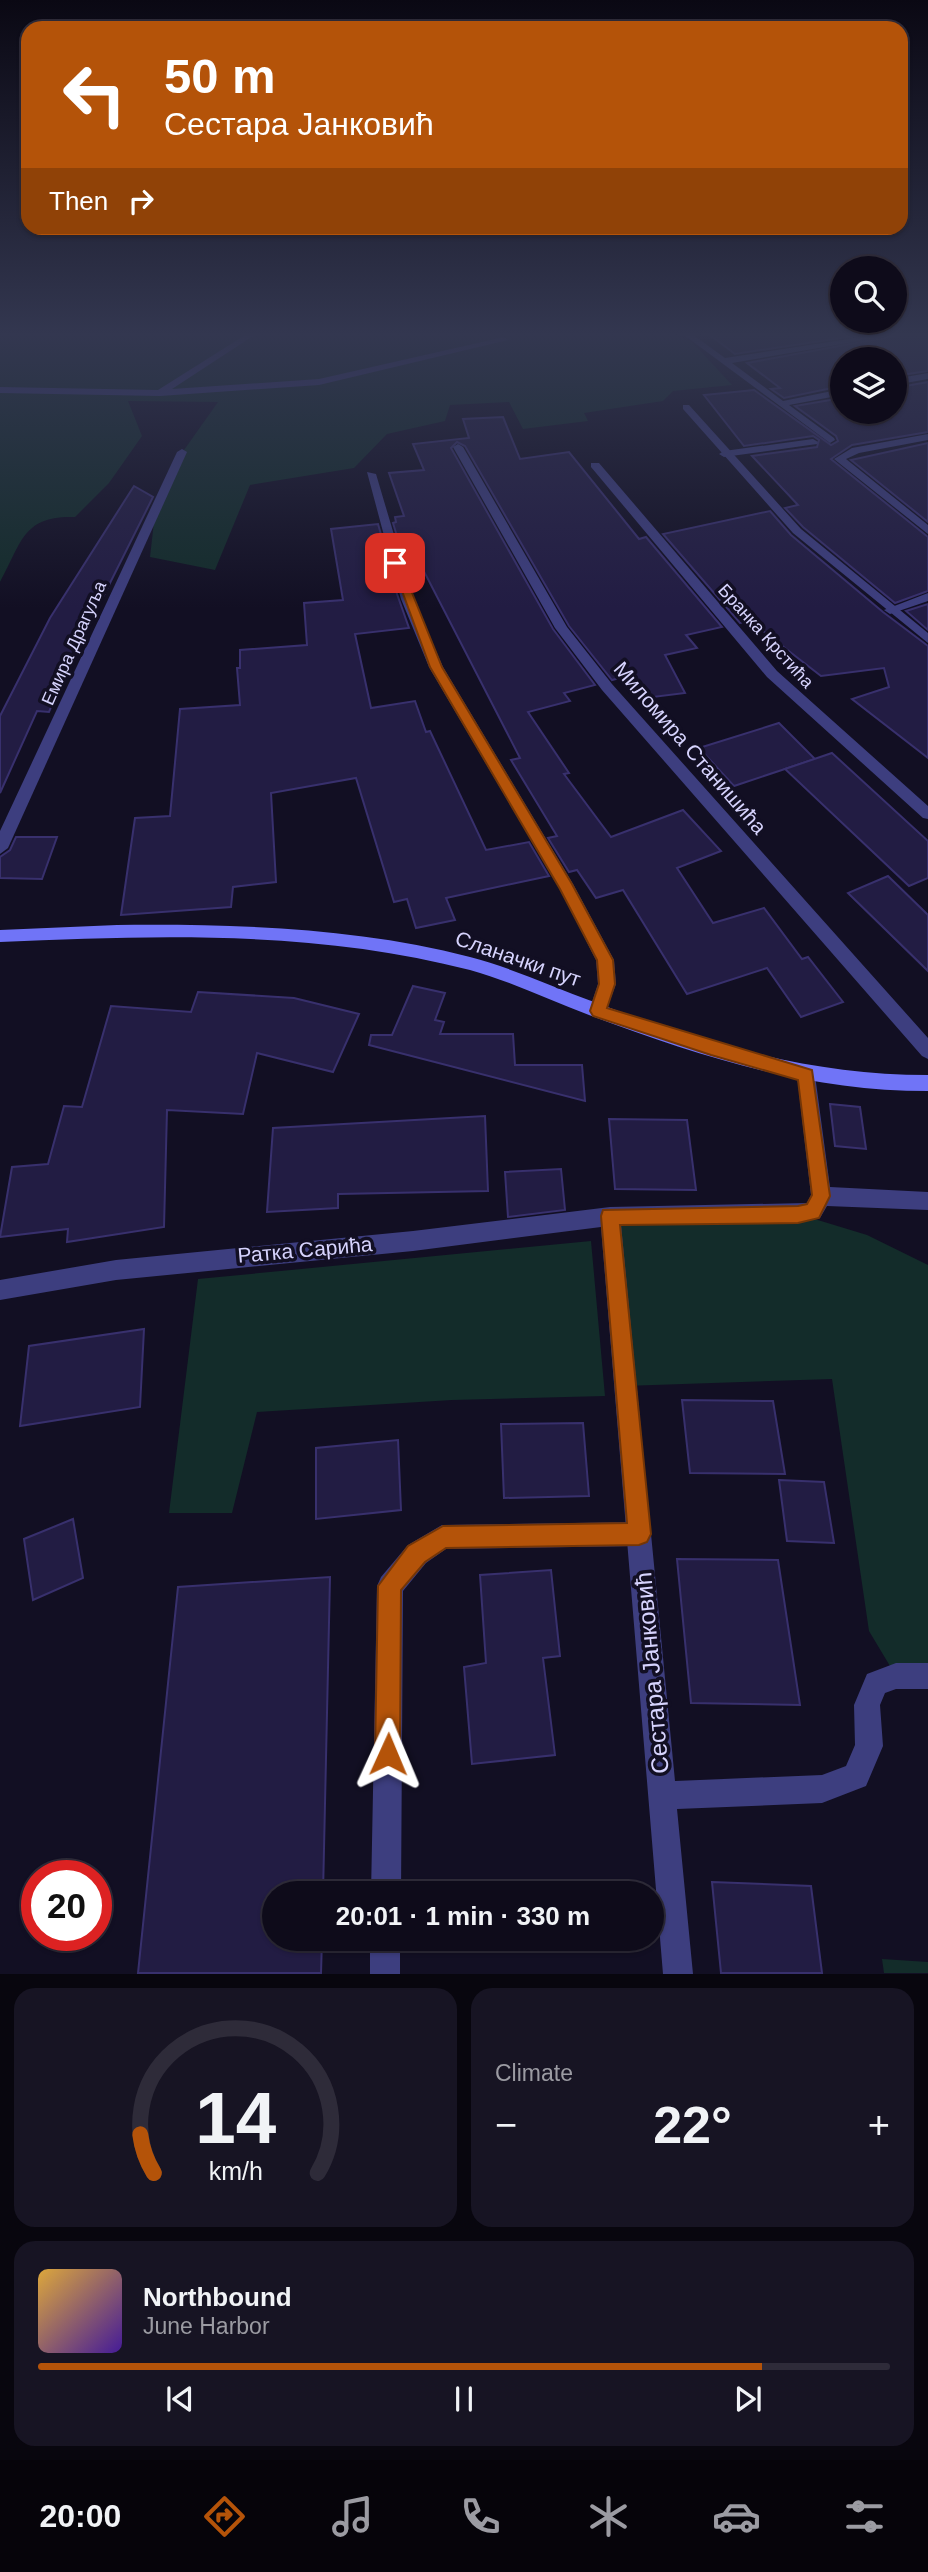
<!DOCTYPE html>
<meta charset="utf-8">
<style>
:root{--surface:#0e0b1a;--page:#171423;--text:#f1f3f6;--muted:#9b9ba2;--line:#2e2b39;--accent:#b45309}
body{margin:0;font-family:Helvetica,sans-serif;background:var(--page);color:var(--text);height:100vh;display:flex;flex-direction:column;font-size:26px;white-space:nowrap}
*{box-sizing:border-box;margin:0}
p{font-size:23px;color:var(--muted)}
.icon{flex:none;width:38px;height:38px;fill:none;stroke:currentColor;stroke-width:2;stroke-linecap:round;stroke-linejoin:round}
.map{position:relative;height:1974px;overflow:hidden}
.sheet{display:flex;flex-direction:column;gap:14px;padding:14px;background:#08060e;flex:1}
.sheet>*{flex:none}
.hud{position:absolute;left:21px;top:21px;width:887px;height:214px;border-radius:21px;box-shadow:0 2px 5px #0004,0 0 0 2px var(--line);background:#b45309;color:#fff;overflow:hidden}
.buttons{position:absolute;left:830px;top:256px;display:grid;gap:14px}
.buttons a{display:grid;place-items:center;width:77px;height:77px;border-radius:50%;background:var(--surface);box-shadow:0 2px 5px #0004,0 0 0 2px var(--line);font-size:35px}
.speed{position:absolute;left:21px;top:1860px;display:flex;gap:14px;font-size:35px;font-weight:700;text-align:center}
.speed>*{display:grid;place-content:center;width:91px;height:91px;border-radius:50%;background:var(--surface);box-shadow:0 2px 5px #0004,0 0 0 2px var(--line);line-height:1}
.speed .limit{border:10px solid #d22;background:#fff;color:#111}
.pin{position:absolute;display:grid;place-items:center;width:60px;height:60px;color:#fff;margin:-30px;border-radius:14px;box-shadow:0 4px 10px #0006}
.me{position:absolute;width:77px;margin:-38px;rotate:1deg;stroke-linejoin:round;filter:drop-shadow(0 0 5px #0008)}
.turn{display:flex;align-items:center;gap:24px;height:147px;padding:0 28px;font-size:32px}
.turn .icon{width:91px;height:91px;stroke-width:2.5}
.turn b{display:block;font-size:49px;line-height:60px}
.then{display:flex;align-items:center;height:66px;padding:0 28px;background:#0003;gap:14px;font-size:26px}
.big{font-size:52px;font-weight:800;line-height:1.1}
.sheet .tile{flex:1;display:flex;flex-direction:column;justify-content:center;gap:10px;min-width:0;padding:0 24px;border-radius:21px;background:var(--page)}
.sheet .dial{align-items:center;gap:0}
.dial svg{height:182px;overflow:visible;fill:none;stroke:var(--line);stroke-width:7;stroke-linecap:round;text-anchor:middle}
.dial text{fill:var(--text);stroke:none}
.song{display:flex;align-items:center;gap:21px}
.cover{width:84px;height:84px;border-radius:10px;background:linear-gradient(135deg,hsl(40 70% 55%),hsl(260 70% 35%))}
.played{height:7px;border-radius:4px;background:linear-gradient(90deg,var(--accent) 85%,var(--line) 85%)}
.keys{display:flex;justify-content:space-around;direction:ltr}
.heat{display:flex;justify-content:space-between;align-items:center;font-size:38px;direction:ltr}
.sheet .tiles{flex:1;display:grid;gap:14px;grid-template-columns:1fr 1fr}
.tile:last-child{grid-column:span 2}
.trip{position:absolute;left:262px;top:1881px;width:402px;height:70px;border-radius:35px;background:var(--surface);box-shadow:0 2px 5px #0004,0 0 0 2px var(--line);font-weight:800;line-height:70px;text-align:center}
.menu{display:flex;height:112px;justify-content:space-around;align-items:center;background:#06040a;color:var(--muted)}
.menu .icon{width:49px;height:49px}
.menu .current{color:var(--accent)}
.menu b{font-size:32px;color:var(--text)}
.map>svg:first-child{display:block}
</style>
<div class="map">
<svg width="928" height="1974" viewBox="0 0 928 1974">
<rect width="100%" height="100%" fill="#120f23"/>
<g fill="#132c2a">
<path d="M 0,332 L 669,332 L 692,342 L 732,385 L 673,391 L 663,401 L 584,413 L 588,421 L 523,429 L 509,402 L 450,405 L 445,421 L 387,434 L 354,468 L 250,485 L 215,570 L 150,557 L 156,504 L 184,450 L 218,402 L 128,401 L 142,436 L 109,483 L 75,517 C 23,515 22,542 0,582 Z"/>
<path d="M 798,1214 L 867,1235 L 928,1265 L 928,1677 L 896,1676 L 869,1631 L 832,1379 L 624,1386 L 610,1216 Z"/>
<path d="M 591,1241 L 605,1396 L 452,1400 L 257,1412 L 232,1513 L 169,1513 L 198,1279 Z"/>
<path d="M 882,1959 L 928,1962 L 928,1973 L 884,1973 Z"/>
</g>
<g fill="#221c43" stroke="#38306d" stroke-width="2">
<path d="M 706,332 L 880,332 L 735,354 Z"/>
<path d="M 915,332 L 928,332 L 928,371 L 894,376 L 894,359 L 842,359 L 842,386 L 784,398 L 771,389 L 780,388 L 747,363 Z"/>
<path d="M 928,382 L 928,432 L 852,445 L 831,459 L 928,537 L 928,591 L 895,603 L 803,527 L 785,508 L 798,505 L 752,456 L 817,447 L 819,440 L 813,436 L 744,446 L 704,395 L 754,390 L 831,445 L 838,441 L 836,436 L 795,406 L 842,398 L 842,411 L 894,411 L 894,388 Z"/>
<path d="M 503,417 L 520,459 L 569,452 L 639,539 L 646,537 L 722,627 L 686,635 L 697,648 L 665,655 L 685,693 L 645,698 L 634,674 L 612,680 L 569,626 L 465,446 L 457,442 L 451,448 L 553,629 L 595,685 L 564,693 L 570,701 L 528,712 L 569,773 L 564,774 L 611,837 L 683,810 L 721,851 L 677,868 L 713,923 L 764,908 L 802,959 L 808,957 L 843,1002 L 801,1017 L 767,968 L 687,994 L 623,890 L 596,898 L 577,870 L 569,872 L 548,838 L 557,836 L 511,760 L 520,758 L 412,548 L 402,553 L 393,523 L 396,522 L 395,517 L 404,516 L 389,473 L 424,470 L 413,444 L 469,438 L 463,419 Z"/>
<path d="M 928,443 L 928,522 L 851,460 Z"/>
<path d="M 134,486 L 153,497 L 103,597 L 99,597 L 49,712 L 37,711 L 0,793 L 0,716 L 50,618 Z"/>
<path d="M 770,511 L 791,535 L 883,612 L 928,646 L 928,758 L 852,699 L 889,687 L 884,668 L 821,676 L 750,621 L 740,623 L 663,534 Z"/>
<path d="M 378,524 L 388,559 L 385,560 L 409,628 L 355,634 L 371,708 L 415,701 L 426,732 L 430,731 L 486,850 L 529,842 L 549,876 L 446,898 L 455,920 L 416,928 L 407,899 L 394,902 L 356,778 L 271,793 L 276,882 L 233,887 L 231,907 L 121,915 L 135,818 L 170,816 L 180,709 L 240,705 L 237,668 L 240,668 L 240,650 L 307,645 L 304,603 L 343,600 L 331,529 Z"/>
<path d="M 928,604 L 928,630 L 906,611 Z"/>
<path d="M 779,723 L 815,759 L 734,786 L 699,748 Z"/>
<path d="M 832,753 L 928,841 L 928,878 L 909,886 L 785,769 Z"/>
<path d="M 16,837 L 57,837 L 42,879 L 0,878 L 0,857 L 10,850 Z"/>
<path d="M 888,876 L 928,915 L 928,971 L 848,893 Z"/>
<path d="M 413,986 L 445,993 L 435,1020 L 444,1022 L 440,1034 L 513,1034 L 515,1065 L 582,1065 L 585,1101 L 369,1045 L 371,1035 L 392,1035 Z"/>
<path d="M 198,992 L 294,998 L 359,1014 L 333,1072 L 257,1053 L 243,1114 L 167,1110 L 164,1227 L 67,1242 L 68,1229 L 0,1237 L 12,1167 L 48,1164 L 64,1106 L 82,1107 L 111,1006 L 191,1012 Z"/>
<path d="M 830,1104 L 860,1107 L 866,1149 L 835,1146 Z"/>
<path d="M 485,1116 L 488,1191 L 338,1194 L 338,1208 L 267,1212 L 273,1128 Z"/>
<path d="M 609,1119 L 687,1120 L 696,1190 L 615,1189 Z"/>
<path d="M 561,1169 L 565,1210 L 508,1217 L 505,1172 Z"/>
<path d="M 144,1329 L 140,1407 L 20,1426 L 29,1346 Z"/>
<path d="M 682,1400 L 773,1401 L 785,1474 L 690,1473 Z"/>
<path d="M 583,1423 L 589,1496 L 504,1498 L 501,1424 Z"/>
<path d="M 398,1440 L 401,1510 L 316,1519 L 316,1448 Z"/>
<path d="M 779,1480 L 824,1482 L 834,1543 L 787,1541 Z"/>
<path d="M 73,1519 L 83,1578 L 33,1600 L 24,1539 Z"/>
<path d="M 677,1559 L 778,1560 L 800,1705 L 691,1703 Z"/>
<path d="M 551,1570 L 560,1656 L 543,1658 L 555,1755 L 472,1764 L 464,1667 L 486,1663 L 480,1575 Z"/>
<path d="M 330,1577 L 323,1894 L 275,1894 L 275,1939 L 322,1939 L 321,1973 L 138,1973 L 178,1587 Z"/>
<path d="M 712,1882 L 811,1886 L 822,1973 L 721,1973 Z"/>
</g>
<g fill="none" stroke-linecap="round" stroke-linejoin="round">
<g fill="#3d3e7f" fill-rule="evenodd">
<path d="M 250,332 L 259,332 L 172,389 L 319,379 L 504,337 L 508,340 L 319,385 L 160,396 L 0,393 L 0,387 L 158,390 Z"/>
<path d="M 680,332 L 689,332 L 725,358 L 894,332 L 912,332 L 732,363 L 783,401 L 842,389 L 842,395 L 789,405 L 834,438 L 835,440 L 830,443 Z"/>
<path d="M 928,373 L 928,379 L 894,385 L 894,379 Z"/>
<path d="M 928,434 L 928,440 L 859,453 L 846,459 L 928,525 L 928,534 L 834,459 L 852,448 Z"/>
<path d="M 813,439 L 818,442 L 817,444 L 724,457 L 719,454 L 724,451 Z"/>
<path d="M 928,593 L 928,601 L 890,614 L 884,610 Z"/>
<path d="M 639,1522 L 648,1525 L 651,1534 L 648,1543 L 639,1546 L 446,1549 L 426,1563 L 403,1591 L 401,1894 L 371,1894 L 377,1586 L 381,1577 L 408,1545 L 442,1525 Z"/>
<rect x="370" y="1939" width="30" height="35"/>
</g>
<g fill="#3d3e7f" fill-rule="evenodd">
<path d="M 683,405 L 689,405 L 801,529 L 928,633 L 928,643 L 793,533 L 683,409 Z"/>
<path d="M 458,444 L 463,447 L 567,627 L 612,684 L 928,1038 L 928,1059 L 922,1056 L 602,690 L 555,628 L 453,447 Z"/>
<path d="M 182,449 L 187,452 L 8,848 L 0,854 L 0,831 L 177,452 Z"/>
<path d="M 591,463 L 599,463 L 777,671 L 928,806 L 928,819 L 923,818 L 767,677 L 591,467 Z"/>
<path d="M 367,472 L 376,474 L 413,599 L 443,667 L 573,884 L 614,960 L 616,984 L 604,1016 L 592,1016 L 589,1011 L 598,984 L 596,960 L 560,889 L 429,667 L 401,599 Z"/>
<path d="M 806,1067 L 813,1069 L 815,1075 L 830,1187 L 928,1192 L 928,1210 L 827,1206 L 820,1218 L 798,1223 L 621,1225 L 675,1781 L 822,1775 L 846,1766 L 855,1745 L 854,1705 L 867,1674 L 896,1663 L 928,1663 L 928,1689 L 896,1689 L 885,1693 L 880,1705 L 883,1746 L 866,1786 L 822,1803 L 677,1809 L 693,1974 L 663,1974 L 601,1227 L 413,1251 L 116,1280 L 0,1300 L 0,1280 L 116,1260 L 413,1231 L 610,1207 L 807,1203 L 811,1195 L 797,1075 L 799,1069 Z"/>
</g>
<path fill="#7074f7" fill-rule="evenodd" d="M 117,925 C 235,924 355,927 470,957 C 512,968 553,987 594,1002 C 705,1043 808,1075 928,1075 L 928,1091 C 807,1091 701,1057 589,1015 C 549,1000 510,981 470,970 C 317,930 156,935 0,942 L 0,930 Z"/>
</g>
<linearGradient id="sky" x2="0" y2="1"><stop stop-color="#0a0813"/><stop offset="0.55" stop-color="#333750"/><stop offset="1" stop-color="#333750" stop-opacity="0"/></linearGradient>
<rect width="928" height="608" fill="url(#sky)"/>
<path fill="#b45309" stroke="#753606" stroke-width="2" d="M 391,561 L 400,563 L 442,667 L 572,884 L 613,960 L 615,984 L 607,1008 L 812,1070 L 830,1196 L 819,1218 L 798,1223 L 620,1225 L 651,1534 L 647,1542 L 639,1545 L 446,1548 L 425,1562 L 401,1590 L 400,1754 L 397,1763 L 388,1766 L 379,1763 L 375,1754 L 378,1586 L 408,1546 L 443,1526 L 627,1523 L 601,1216 L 603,1210 L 798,1206 L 807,1204 L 812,1195 L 798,1080 L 711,1055 L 593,1016 L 590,1011 L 599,984 L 597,960 L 560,889 L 430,667 Z"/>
<g text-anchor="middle" stroke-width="7" stroke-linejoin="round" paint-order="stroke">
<g font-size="18" fill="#d6d3fd" stroke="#120f23">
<text transform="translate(766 636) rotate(48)" y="6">Бранка Крстића</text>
<text transform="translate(74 643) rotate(-66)" y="6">Емира Драгуља</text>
</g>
<g font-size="21" fill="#d6d3fd" stroke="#120f23">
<text transform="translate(690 748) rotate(49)" y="7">Миломира Станишића</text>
<text transform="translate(518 959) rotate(19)" y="7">Сланачки пут</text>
<text transform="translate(305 1250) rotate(-5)" y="7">Ратка Сарића</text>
</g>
<g font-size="24" fill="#d6d3fd" stroke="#120f23">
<text transform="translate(652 1673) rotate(-95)" y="8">Сестара Јанковић</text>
</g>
</g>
</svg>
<div class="buttons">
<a><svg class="icon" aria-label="search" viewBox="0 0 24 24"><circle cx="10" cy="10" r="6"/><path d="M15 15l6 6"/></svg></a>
<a><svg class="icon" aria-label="layers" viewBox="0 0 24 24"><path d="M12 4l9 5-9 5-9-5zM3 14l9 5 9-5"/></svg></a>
</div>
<div class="speed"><div class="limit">20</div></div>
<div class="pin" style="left:395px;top:563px;background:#d93025"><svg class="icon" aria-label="arrive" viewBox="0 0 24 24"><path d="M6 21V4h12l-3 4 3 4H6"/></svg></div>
<svg class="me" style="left:388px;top:1754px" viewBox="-20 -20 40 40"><path d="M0-17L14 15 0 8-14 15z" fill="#b45309" stroke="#fff" stroke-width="4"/></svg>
<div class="trip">20:01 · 1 min · 330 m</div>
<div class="hud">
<div class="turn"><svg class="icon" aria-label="left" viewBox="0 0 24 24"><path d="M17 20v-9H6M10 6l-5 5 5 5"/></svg><div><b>50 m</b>Сестара Јанковић</div></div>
<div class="then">Then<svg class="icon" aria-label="right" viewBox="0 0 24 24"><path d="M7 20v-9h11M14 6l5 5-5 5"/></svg></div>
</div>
</div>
<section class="sheet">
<div class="tiles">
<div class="tile dial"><svg viewBox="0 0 100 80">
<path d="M14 69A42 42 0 1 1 86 69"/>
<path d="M14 69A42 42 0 0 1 8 52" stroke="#b45309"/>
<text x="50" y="56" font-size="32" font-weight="700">14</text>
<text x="50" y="72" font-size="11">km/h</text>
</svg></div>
<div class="tile"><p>Climate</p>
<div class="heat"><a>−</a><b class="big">22°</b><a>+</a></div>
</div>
<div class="tile">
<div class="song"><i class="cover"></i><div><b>Northbound</b><p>June Harbor</p></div></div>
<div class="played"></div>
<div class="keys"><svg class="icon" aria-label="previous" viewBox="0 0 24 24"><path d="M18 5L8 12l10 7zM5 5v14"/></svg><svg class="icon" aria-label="pause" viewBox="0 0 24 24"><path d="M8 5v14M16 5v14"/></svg><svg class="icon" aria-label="next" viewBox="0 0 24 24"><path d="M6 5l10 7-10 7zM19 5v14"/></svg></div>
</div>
</div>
</section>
<nav class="menu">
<b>20:00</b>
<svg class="icon current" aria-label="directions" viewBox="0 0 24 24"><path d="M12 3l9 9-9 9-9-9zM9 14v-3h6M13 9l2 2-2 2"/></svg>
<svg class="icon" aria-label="music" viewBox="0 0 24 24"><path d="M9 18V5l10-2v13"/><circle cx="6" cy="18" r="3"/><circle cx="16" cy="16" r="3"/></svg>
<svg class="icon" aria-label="phone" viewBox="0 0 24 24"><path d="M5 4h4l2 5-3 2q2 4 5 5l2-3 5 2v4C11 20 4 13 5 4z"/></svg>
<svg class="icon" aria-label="climate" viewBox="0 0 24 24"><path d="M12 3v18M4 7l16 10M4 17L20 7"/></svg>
<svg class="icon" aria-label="car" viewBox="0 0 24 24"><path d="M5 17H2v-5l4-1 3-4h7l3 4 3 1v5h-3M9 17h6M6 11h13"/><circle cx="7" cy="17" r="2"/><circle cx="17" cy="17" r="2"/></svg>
<svg class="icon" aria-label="filters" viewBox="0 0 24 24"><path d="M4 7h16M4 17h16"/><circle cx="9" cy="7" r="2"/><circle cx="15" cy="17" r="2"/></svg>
</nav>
